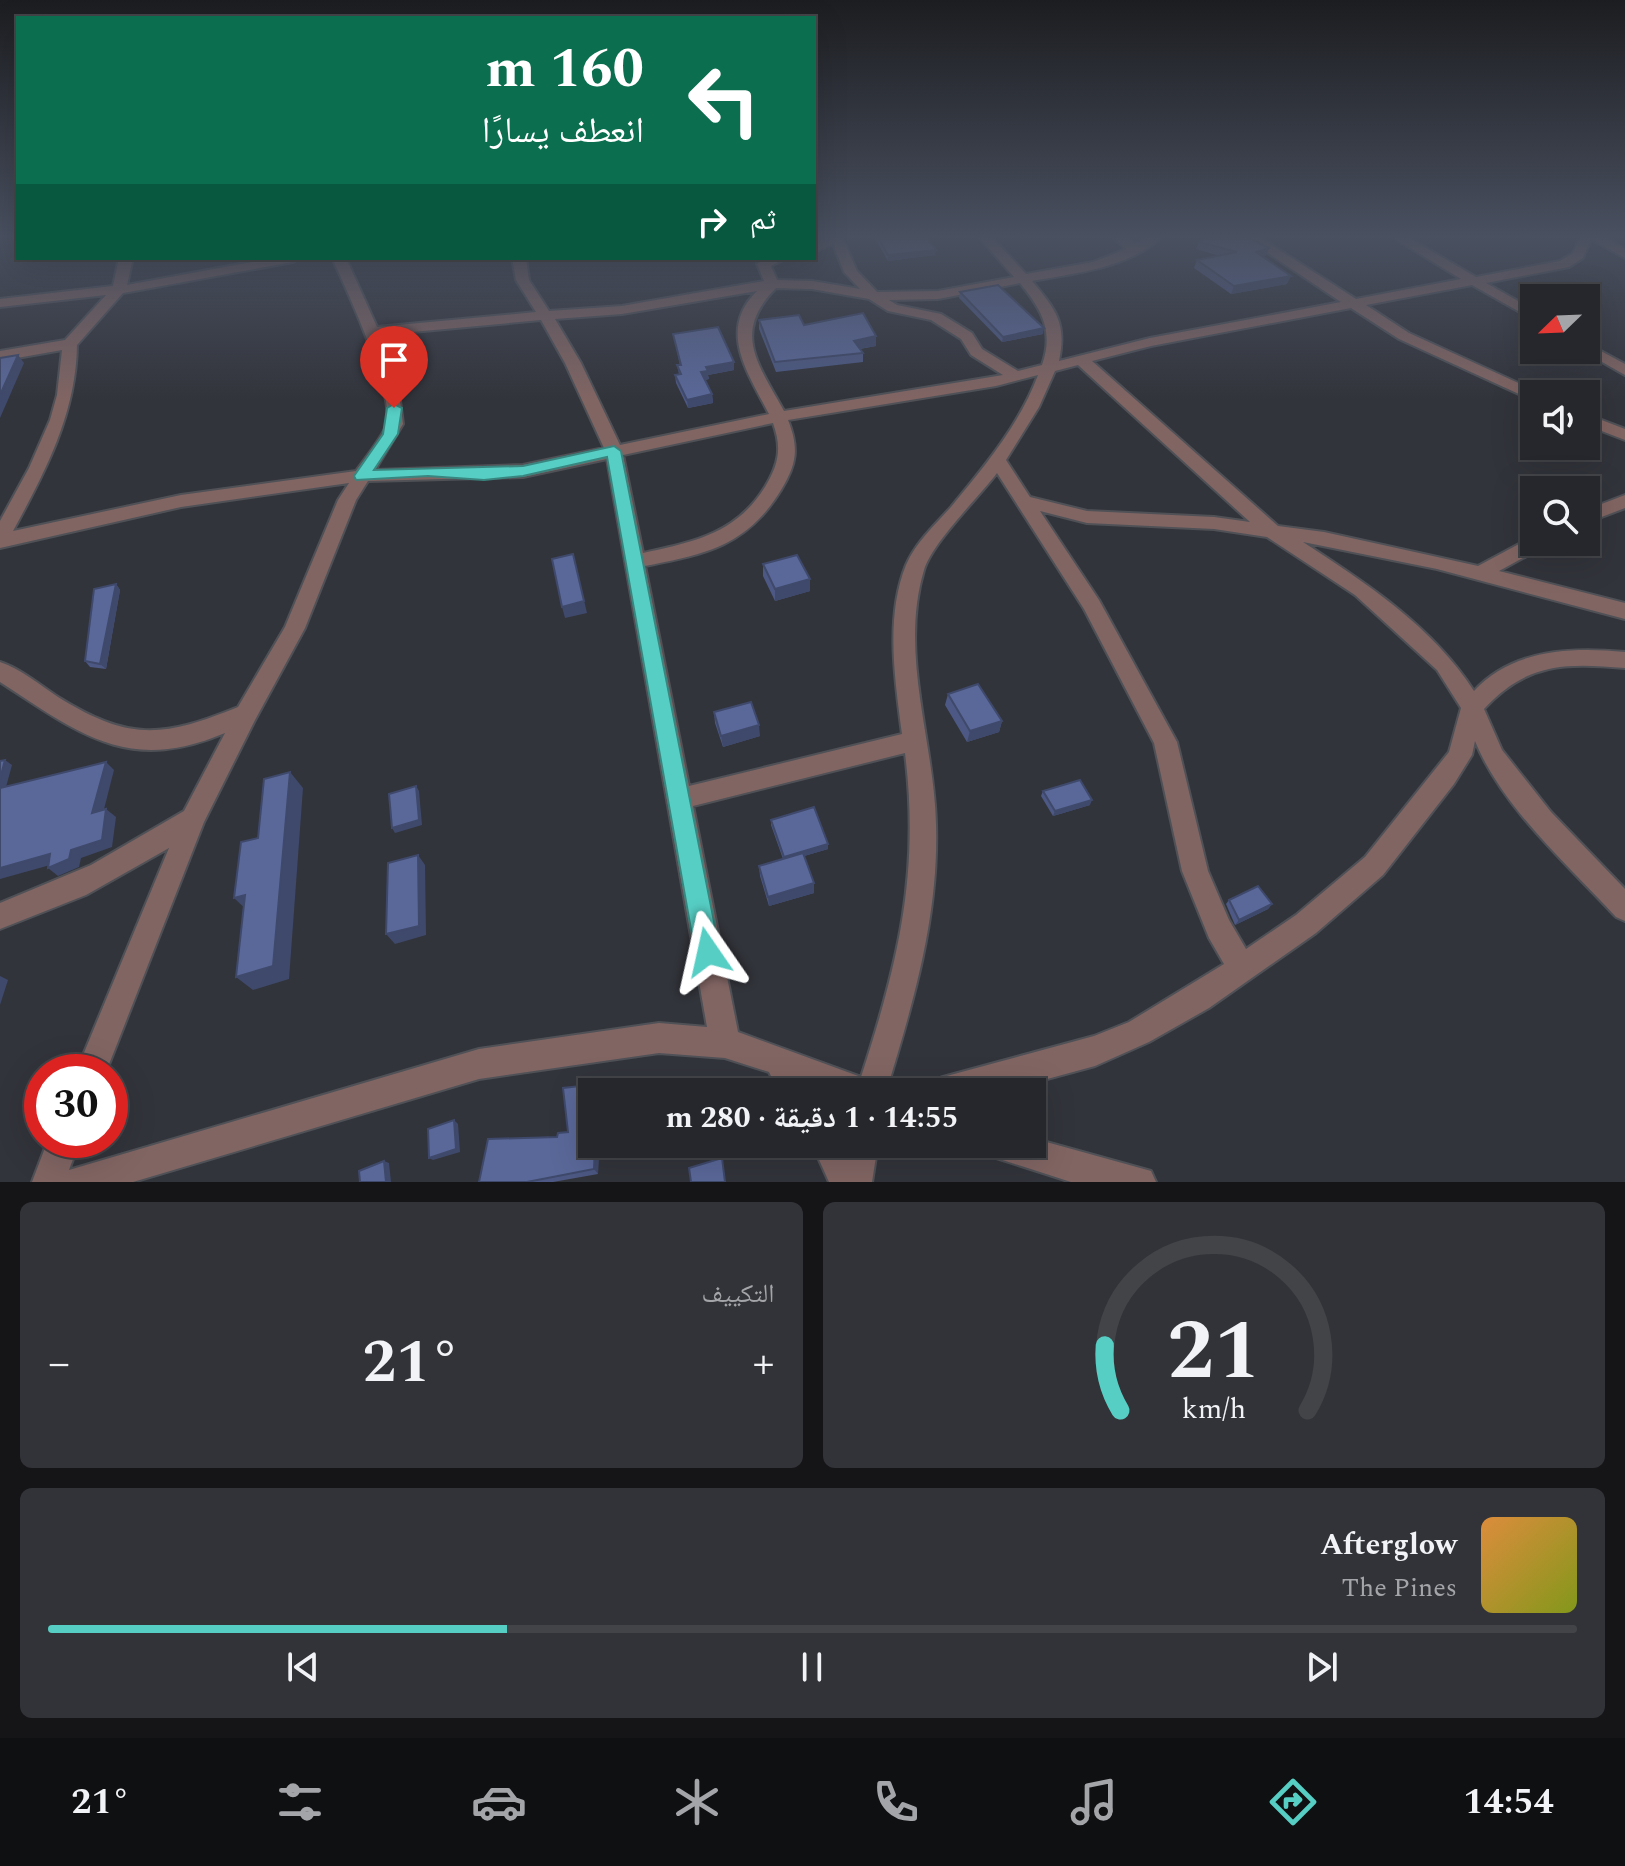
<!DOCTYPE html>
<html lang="ar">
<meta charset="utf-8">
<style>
:root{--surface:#26272c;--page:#323338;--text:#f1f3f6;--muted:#a4a5a9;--line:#424448;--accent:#56cec4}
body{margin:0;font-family:Spectral,"Noto Naskh Arabic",serif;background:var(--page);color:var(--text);direction:rtl;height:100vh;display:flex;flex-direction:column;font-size:30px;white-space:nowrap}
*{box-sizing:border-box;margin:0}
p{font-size:26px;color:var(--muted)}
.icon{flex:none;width:44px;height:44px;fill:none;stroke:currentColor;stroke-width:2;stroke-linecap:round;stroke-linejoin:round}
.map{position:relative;height:1182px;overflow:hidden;direction:ltr}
.drawer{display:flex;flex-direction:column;gap:20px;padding:20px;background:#151518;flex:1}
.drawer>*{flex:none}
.banner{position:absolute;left:16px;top:16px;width:800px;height:244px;border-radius:0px;box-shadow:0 8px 32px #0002,0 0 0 2px var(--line);direction:rtl;background:#0b6e4f;color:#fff;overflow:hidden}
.needle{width:52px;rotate:247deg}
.controls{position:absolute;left:1520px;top:284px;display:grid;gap:16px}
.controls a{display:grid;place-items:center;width:80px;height:80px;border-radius:0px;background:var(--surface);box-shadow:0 8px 32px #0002,0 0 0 2px var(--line);font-size:40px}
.speed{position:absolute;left:24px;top:1054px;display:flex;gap:16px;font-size:40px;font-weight:700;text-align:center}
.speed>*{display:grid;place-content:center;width:104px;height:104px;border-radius:50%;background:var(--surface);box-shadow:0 8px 32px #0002,0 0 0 2px var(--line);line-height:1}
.speed .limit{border:12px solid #d22;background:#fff;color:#111}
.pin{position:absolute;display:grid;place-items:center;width:68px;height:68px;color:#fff;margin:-82px -34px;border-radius:50% 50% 50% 0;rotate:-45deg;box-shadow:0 0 8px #0007}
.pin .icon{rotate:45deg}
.me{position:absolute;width:88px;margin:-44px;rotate:349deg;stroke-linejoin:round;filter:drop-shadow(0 0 6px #0008)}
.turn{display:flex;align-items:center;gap:28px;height:168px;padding:0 40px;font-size:36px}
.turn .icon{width:104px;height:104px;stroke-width:2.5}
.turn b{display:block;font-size:56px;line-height:68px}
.then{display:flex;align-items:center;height:76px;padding:0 40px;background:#0003;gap:16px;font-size:30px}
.big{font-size:60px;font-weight:700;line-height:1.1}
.drawer .tile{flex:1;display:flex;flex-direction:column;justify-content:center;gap:12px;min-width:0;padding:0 28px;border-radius:12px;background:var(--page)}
.drawer .dial{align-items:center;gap:0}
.dial svg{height:208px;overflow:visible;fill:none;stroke:var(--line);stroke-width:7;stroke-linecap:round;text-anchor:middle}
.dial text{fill:var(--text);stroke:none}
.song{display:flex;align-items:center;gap:24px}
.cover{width:96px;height:96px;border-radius:12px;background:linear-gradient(135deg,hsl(30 70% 55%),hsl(70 70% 35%))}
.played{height:8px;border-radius:4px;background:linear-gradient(90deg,var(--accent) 30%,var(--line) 30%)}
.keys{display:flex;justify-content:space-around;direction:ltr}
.heat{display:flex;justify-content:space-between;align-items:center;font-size:44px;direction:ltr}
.drawer .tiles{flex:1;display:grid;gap:20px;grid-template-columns:1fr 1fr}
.tile:last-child{grid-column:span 2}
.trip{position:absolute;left:578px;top:1078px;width:468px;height:80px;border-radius:0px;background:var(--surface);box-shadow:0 8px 32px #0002,0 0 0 2px var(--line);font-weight:700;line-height:80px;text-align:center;direction:rtl}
.tab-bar{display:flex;height:128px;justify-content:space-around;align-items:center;background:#0f1012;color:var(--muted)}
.tab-bar .icon{width:56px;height:56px}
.tab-bar .on{color:var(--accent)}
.tab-bar b{font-size:36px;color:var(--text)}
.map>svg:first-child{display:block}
</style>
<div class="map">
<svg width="1625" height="1182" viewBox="0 0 1625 1182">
<rect width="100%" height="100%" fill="#32343b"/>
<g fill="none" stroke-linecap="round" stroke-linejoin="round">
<g stroke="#4f5157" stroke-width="4">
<g id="minor">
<path d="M 829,235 L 841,235 L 857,271 L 877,292 L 938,291 L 1014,277 L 977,235 L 990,235 L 1026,274 L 1093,262 L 1126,249 L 1110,235 L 1124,235 L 1135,244 L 1149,235 L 1164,235 C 1130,268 1077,273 1032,281 C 1056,310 1067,323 1059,361 L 1150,338 L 1341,302 L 1241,235 L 1256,235 L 1356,299 L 1461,279 L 1389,235 L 1404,235 L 1476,277 L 1560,261 L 1573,253 L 1581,235 L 1602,235 L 1625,249 L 1625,258 L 1591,239 L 1583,258 L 1569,267 L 1486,283 L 1534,310 L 1534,320 L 1472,285 L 1366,305 L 1409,333 L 1540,393 L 1534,394 L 1534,401 L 1399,339 L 1351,308 L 1151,346 L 1092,361 L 1278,526 L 1324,532 L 1478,566 L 1534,536 L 1534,542 L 1545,542 L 1543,547 L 1499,571 L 1625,603 L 1625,619 L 1437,569 L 1303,542 C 1366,583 1432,626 1474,691 C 1513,649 1571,647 1625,652 L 1625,668 C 1566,663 1527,662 1484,709 L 1502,750 L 1551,812 L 1625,889 L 1625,921 L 1616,917 C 1568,865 1502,807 1475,741 L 1472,755 L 1454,784 L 1383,875 L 1316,933 L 1209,1008 L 1149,1042 L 1095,1066 L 999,1092 L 928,1092 L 932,1081 L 943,1077 L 1094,1036 L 1129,1022 L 1224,964 L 1209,938 L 1182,871 L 1154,743 L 1084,609 L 997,473 C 978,498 932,543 924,570 C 899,654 934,740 936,824 C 939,916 913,1004 886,1092 L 822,1092 L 808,1086 L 810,1092 L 779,1092 L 769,1072 L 725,1058 L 659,1053 L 479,1079 L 133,1182 L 32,1182 L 48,1140 L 80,1140 L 69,1170 L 479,1049 L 659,1023 L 707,1027 L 607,459 L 523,477 L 368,481 L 356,500 L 305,628 L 255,720 L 204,822 L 106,1072 L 76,1072 L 169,848 L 86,895 L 0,929 L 0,903 L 91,865 L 184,811 L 225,733 C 128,774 80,734 0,682 L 0,662 C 21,669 40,685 58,697 C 129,741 162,738 238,707 L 285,627 L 338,500 L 349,483 L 181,507 L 0,548 L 0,521 L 29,468 L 50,420 L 57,395 L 62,350 L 0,361 L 0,351 L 65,340 L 106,295 L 0,307 L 0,299 L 113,286 L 119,258 L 133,258 L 127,285 L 273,258 L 300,258 L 293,262 L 123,293 L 77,345 C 76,414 45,472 13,531 L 181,495 L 356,471 C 364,460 384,435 387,424 C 394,392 347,290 332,258 L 346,258 L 377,327 L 536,312 L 516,280 L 512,258 L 526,258 L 529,280 L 549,311 L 622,306 L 764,281 L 757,264 L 768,258 L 787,258 L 771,266 L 777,280 L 812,281 L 860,289 L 844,272 L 833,244 L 814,252 L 814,243 ZM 1020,283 C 1042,310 1054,331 1042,365 L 1018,371 L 982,349 L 972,333 L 941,314 L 897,305 L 889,300 L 938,299 ZM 776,288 L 812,289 L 869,299 L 888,311 L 931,320 L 961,339 L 971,355 L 1003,375 L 784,411 C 759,365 731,333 776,288 ZM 757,291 C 717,330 748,373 769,414 L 620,445 L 581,363 L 555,319 L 622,314 ZM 541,320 L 565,363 L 604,448 L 523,465 L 375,470 L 403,424 L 399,393 L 380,335 ZM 1078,365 L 1250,522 L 1214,517 L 1087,511 L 1030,497 L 1006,460 L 1039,407 L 1055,371 ZM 1038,375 C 1020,424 984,467 951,507 C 935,525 916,542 906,565 C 885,617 895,680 902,734 L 689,786 L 645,566 C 706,554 747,546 781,490 C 797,464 799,448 788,420 L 996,386 ZM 773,423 C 782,448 779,464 765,487 C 736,534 693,542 643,553 L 623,455 ZM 1040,511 L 1087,523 L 1214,529 L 1267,537 L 1355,595 L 1437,670 L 1461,708 L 1449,752 L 1365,857 L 1296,915 L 1246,949 L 1229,920 L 1208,871 L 1177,742 L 1099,600 ZM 905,753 C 920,873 898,964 861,1077 L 738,1032 L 693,806 Z"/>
<path d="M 1586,343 L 1625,364 L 1625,375 L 1581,350 L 1586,350 Z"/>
<path d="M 1586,414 L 1625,429 L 1625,440 L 1586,425 Z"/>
<path d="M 1625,495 L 1625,508 L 1586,523 L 1586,510 Z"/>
<path d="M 1032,1138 L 1151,1171 L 1156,1182 L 1071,1182 L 987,1155 L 982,1144 L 1032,1144 Z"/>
<path d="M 812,1144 L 878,1144 L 872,1182 L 829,1182 Z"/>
</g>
</g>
<use href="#minor" fill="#816563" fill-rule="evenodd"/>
</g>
<g fill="#4d5984">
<path d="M 873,235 L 925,235 L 935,255 L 888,261 Z"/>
<path d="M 1199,242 L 1266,256 L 1263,256 L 1287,284 L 1231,294 L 1194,268 L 1197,260 L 1220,256 L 1196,249 Z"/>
<path d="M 960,292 L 1043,334 L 1002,342 L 959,298 Z"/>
<path d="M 759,320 L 876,346 L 860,349 L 863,353 L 863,362 L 776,372 L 759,329 Z"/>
<path d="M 673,334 L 734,370 L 708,375 L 709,379 L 705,380 L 712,394 L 713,403 L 688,408 L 676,383 L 675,375 L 679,374 L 677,365 L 680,365 Z"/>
<path d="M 763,564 L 810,591 L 775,601 L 763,576 Z"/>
<path d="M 116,584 L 120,590 L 106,669 L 90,667 L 85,661 Z"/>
<path d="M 948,694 L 1002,721 L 999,732 L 967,742 L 945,705 Z"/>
<path d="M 714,712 L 760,736 L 723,747 L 715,723 Z"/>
<path d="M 1043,791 L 1090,805 L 1053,816 L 1041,796 Z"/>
<path d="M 771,820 L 828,849 L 804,856 L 814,893 L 769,906 L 760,876 L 759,866 L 783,859 L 771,825 Z"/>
<path d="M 1229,900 L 1272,904 L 1268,909 L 1235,925 L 1226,904 Z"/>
<path d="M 580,1086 L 584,1092 L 592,1144 L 599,1144 L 598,1174 L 553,1182 L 479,1182 L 568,1132 Z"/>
</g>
<g fill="#3f496b">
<path d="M 1269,248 L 1266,256 L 1253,259 L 1256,252 Z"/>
<path d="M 936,250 L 935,255 L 888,261 L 888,255 Z"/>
<path d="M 1291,276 L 1287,284 L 1231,294 L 1234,286 Z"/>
<path d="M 1044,328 L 1043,334 L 1002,342 L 1003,337 Z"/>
<path d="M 876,336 L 876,346 L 853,350 L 854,341 Z"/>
<path d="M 18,355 L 24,363 L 0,418 L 0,395 Z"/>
<path d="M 734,362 L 734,370 L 708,375 L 709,379 L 702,380 L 701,372 L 706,367 Z"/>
<path d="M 712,394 L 713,403 L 688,408 L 687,400 Z"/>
<path d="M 573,554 L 587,613 L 565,618 L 562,607 Z"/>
<path d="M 810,579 L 810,591 L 775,601 L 775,589 Z"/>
<path d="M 116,584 L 120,590 L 106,669 L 100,664 Z"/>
<path d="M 1002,721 L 999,732 L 967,742 L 970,731 Z"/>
<path d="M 759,725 L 760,736 L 723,747 L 721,736 Z"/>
<path d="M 5,760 L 12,765 L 6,787 L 0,789 L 0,779 Z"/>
<path d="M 106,762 L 114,770 L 101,821 L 92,813 Z"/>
<path d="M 290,772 L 303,788 L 289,979 L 253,990 L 236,977 Z"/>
<path d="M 416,786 L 419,791 L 422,825 L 395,833 L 392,828 Z"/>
<path d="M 1092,800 L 1090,805 L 1053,816 L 1055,811 Z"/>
<path d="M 106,809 L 116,817 L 112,847 L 81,858 L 79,867 L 58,876 L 48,868 L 71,850 Z"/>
<path d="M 828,844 L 828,849 L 784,862 L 784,857 Z"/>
<path d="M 50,854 L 61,862 L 0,879 L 0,868 Z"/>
<path d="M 418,855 L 425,865 L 426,935 L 395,944 L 386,934 Z"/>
<path d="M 814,883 L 814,893 L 769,906 L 768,897 Z"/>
<path d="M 245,895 L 250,913 L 234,898 Z"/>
<path d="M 1272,904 L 1268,909 L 1235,925 L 1239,920 Z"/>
<path d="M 0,976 L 8,980 L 0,1005 Z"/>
<path d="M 580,1086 L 584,1092 L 590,1134 L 586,1129 Z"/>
<path d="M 454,1120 L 458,1124 L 460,1152 L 433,1160 L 429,1158 Z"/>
<path d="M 595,1144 L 599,1144 L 598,1174 L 594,1169 Z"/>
<path d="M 384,1161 L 389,1163 L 391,1182 L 386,1182 Z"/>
</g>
<g fill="#5a6899" stroke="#3f496b" stroke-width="2">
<path d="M 877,235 L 925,235 L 936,250 L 888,255 Z"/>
<path d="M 1213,235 L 1244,235 L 1269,248 L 1256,252 L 1291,276 L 1234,286 L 1197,260 L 1237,252 L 1199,242 Z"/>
<path d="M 998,285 L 1044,328 L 1003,337 L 960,292 Z"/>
<path d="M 863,313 L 876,336 L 854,341 L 863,353 L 775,362 L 759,320 L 799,315 L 804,325 Z"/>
<path d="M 718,327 L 734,362 L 706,367 L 708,371 L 701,372 L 712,394 L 687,400 L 675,375 L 681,374 L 677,365 L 681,365 L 673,334 Z"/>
<path d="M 18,355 L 0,395 L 0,358 Z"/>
<path d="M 573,554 L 584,601 L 562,607 L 552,559 Z"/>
<path d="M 797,555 L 810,579 L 775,589 L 763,564 Z"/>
<path d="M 116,584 L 100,664 L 85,661 L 94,589 Z"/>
<path d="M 978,684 L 1002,721 L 970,731 L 948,694 Z"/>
<path d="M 751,702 L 759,725 L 721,736 L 714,712 Z"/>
<path d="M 5,760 L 0,779 L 0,761 Z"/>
<path d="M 106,762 L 92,813 L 106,809 L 102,840 L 71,850 L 69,859 L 48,868 L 50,854 L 0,868 L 0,788 Z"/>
<path d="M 290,772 L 273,966 L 236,977 L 245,895 L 234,898 L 241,842 L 258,838 L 264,779 Z"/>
<path d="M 1080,780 L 1092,800 L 1055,811 L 1043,791 Z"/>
<path d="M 416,786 L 419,820 L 392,828 L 389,794 Z"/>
<path d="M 814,807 L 828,844 L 784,857 L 771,820 Z"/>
<path d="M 803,853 L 814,883 L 768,897 L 759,866 Z"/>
<path d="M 418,855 L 419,926 L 386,934 L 388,863 Z"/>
<path d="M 1258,886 L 1272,904 L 1239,920 L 1229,900 Z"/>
<path d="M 580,1086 L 586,1129 L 592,1128 L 592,1144 L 595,1144 L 594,1169 L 527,1182 L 479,1182 L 488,1139 L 557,1137 L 558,1133 L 568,1132 L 563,1088 Z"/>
<path d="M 454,1120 L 456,1149 L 429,1158 L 428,1129 Z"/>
<path d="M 722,1158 L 725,1182 L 691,1182 L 689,1168 Z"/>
<path d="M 384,1161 L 386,1182 L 360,1182 L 359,1171 Z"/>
</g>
<linearGradient id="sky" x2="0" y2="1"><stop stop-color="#1c1d20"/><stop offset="0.59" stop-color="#495060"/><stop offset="1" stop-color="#495060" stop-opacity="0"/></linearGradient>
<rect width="1625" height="401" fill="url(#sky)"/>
<path fill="#56cec4" stroke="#38867f" stroke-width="2" d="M 394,404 L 402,408 L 398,434 L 374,470 L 523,466 L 614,446 L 621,451 L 720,952 L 717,960 L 708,964 L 699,960 L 695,952 L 607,457 L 523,476 L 484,480 L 428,476 L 356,480 L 354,476 L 383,434 L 387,408 Z"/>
</svg>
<div class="controls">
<a><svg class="needle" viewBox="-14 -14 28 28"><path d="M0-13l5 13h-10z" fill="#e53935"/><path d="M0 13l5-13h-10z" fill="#a4a5a9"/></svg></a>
<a><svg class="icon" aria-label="sound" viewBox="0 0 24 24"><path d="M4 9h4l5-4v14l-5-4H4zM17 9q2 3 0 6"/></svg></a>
<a><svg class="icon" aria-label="search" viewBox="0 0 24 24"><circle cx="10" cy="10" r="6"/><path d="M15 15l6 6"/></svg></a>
</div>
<div class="speed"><div class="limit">30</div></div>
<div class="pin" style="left:394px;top:408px;background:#d93025"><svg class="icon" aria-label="arrive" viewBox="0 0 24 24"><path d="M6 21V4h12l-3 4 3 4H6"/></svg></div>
<svg class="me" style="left:708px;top:952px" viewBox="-20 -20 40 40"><path d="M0-17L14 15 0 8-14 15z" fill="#56cec4" stroke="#fff" stroke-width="4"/></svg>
<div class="trip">14:55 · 1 دقيقة · 280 m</div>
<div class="banner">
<div class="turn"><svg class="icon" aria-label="left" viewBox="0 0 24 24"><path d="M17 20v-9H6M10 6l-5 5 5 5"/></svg><div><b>160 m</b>انعطف يسارًا</div></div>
<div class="then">ثم<svg class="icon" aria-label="right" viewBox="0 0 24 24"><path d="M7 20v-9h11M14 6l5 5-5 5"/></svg></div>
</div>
</div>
<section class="drawer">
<div class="tiles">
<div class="tile dial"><svg viewBox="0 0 100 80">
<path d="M14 69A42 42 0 1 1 86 69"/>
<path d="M14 69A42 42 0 0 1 8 44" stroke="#56cec4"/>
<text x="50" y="56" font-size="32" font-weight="700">21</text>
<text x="50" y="72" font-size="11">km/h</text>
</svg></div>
<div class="tile"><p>التكييف</p>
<div class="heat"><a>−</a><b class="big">21°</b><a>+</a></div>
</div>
<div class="tile">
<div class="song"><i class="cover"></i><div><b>Afterglow</b><p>The Pines</p></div></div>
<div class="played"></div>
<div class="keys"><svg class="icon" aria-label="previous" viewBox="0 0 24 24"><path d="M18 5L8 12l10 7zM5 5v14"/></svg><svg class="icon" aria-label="pause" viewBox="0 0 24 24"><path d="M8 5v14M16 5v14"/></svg><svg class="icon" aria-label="next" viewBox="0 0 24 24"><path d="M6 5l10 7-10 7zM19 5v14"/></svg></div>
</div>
</div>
</section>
<nav class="tab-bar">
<b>14:54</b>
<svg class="icon on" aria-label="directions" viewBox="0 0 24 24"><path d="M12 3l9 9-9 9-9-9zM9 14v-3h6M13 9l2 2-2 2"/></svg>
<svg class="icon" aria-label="music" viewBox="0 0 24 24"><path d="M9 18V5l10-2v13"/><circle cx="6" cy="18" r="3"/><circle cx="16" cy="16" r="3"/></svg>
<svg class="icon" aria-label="phone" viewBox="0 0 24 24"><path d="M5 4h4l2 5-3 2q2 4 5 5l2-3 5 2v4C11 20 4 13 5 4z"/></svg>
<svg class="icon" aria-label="climate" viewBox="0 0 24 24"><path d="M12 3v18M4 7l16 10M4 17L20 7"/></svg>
<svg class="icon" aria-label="car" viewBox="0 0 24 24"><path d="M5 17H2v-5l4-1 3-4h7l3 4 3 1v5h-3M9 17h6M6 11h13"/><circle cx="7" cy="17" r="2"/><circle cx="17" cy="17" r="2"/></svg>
<svg class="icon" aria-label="filters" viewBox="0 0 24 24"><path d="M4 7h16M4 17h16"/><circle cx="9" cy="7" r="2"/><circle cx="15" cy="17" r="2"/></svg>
<b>21°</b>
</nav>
